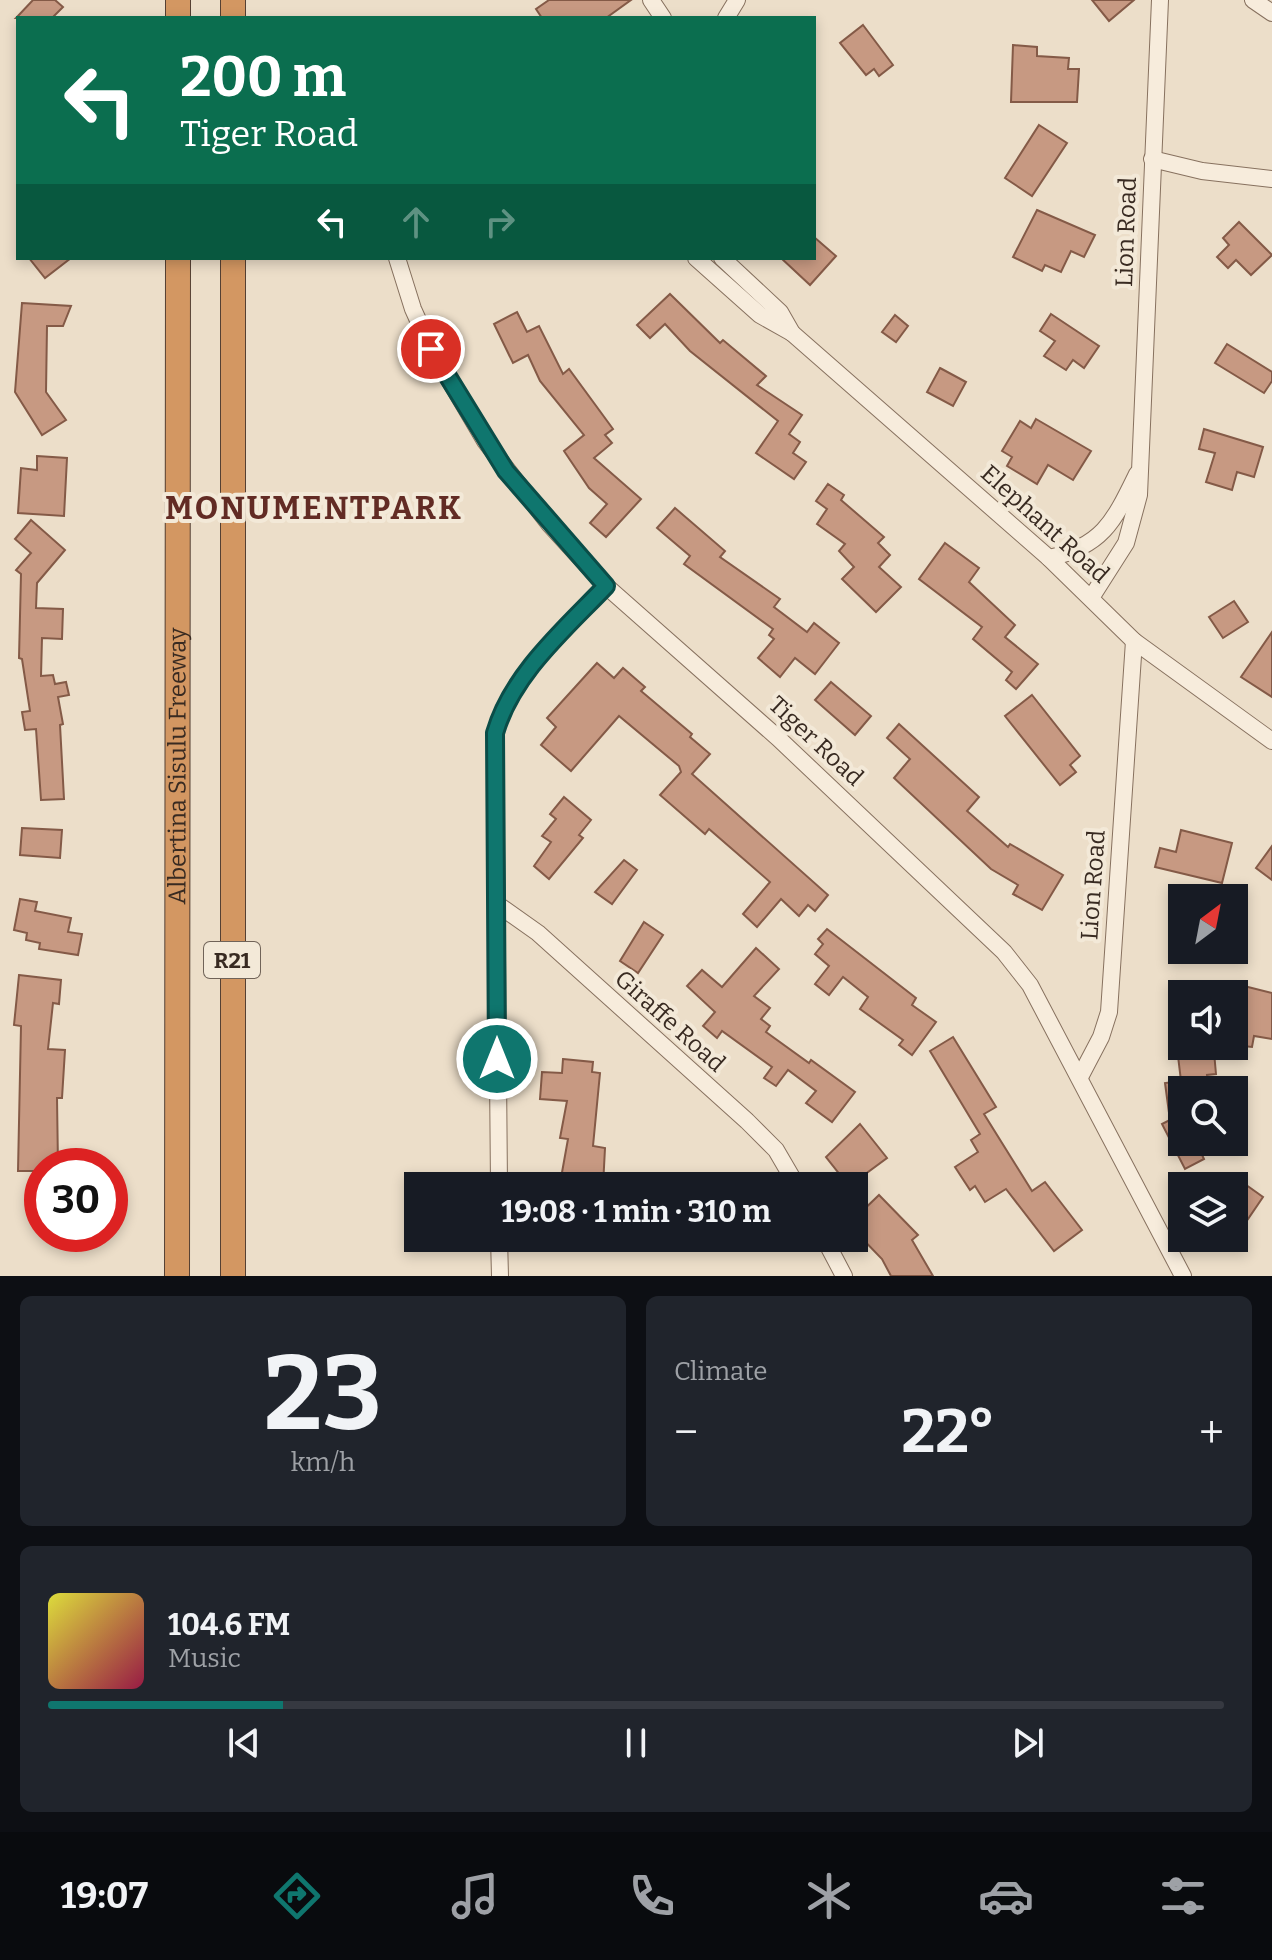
<!DOCTYPE html>
<meta charset="utf-8">
<style>
:root{--surface:#171b24;--page:#20242c;--text:#f1f3f6;--muted:#9ea1a6;--line:#363941;--accent:#0f766e}
body{margin:0;font-family:Bitter,serif;background:var(--page);color:var(--text);height:100vh;display:flex;flex-direction:column;font-size:30px;white-space:nowrap}
*{box-sizing:border-box;margin:0}
p{font-size:26px;color:var(--muted)}
.icon{flex:none;width:44px;height:44px;fill:none;stroke:currentColor;stroke-width:2;stroke-linecap:round;stroke-linejoin:round}
.map{position:relative;height:1276px;overflow:hidden}
.panel{display:flex;flex-direction:column;gap:20px;padding:20px;background:#0d0f14;flex:1}
.panel>*{flex:none}
.top-card{position:absolute;left:16px;top:16px;width:800px;height:244px;border-radius:0px;box-shadow:0 4px 12px #0003;background:#0b6e4f;color:#fff;overflow:hidden}
.needle{width:52px;rotate:32deg}
.tools{position:absolute;left:1168px;top:884px;display:grid;gap:16px}
.tools a{display:grid;place-items:center;width:80px;height:80px;border-radius:0px;background:var(--surface);box-shadow:0 4px 12px #0003;font-size:40px}
.speed{position:absolute;left:24px;top:1148px;display:flex;gap:16px;font-size:40px;font-weight:700;text-align:center}
.speed>*{display:grid;place-content:center;width:104px;height:104px;border-radius:50%;background:var(--surface);box-shadow:0 4px 12px #0003;line-height:1}
.speed .limit{border:12px solid #d22;background:#fff;color:#111}
.pin{position:absolute;display:grid;place-items:center;width:68px;height:68px;color:#fff;margin:-34px;border:4px solid #fff;border-radius:50%;box-shadow:0 2px 8px #0007}
.me{position:absolute;width:88px;margin:-44px;rotate:0deg;stroke-linejoin:round;filter:drop-shadow(0 0 6px #0008)}
.turn{display:flex;align-items:center;gap:28px;height:168px;padding:0 32px;font-size:36px}
.turn .icon{width:104px;height:104px;stroke-width:2.5}
.turn b{display:block;font-size:56px;line-height:68px}
.lanes{display:flex;align-items:center;height:76px;padding:0 32px;background:#0003;justify-content:center;gap:40px;direction:ltr}
.lanes .off{opacity:.35}
.big{font-size:60px;font-weight:700;line-height:1.1}
.panel .widget{flex:1;display:flex;flex-direction:column;justify-content:center;gap:12px;min-width:0;padding:0 28px;border-radius:12px;background:var(--page)}
.panel .dial{align-items:center;gap:0}
.dial b{font-size:104px;line-height:1}
.song{display:flex;align-items:center;gap:24px}
.cover{width:96px;height:96px;border-radius:12px;background:linear-gradient(135deg,hsl(60 70% 55%),hsl(340 70% 35%))}
.played{height:8px;border-radius:4px;background:linear-gradient(90deg,var(--accent) 20%,var(--line) 20%)}
.keys{display:flex;justify-content:space-around;direction:ltr}
.heat{display:flex;justify-content:space-between;align-items:center;font-size:44px;direction:ltr}
.panel .tiles{flex:1;display:grid;gap:20px;grid-template-columns:1fr 1fr}
.widget:last-child{grid-column:span 2}
.trip{position:absolute;left:404px;top:1172px;width:464px;height:80px;border-radius:0px;background:var(--surface);box-shadow:0 4px 12px #0003;font-weight:700;line-height:80px;text-align:center}
.menu{display:flex;height:128px;justify-content:space-around;align-items:center;background:#090b0e;color:var(--muted)}
.menu .icon{width:56px;height:56px}
.menu .current{color:var(--accent)}
.menu b{font-size:36px;color:var(--text)}
.map>svg:first-child{display:block}
</style>
<div class="map">
<svg width="1272" height="1276" viewBox="0 0 1272 1276">
<rect width="100%" height="100%" fill="#ecdec9"/>
<g fill="#c79982" stroke="#845a47" stroke-width="2">
<path d="M 33,0 L 55,0 L 63,7 L 52,18 L 16,18 Z"/>
<path d="M 549,0 L 631,0 L 606,18 L 542,18 L 536,9 Z"/>
<path d="M 1092,0 L 1134,0 L 1109,21 Z"/>
<path d="M 863,25 L 893,65 L 879,76 L 874,69 L 866,75 L 840,43 Z"/>
<path d="M 1013,45 L 1037,47 L 1037,56 L 1069,58 L 1068,69 L 1079,69 L 1077,102 L 1011,102 Z"/>
<path d="M 1039,125 L 1067,143 L 1032,196 L 1005,178 Z"/>
<path d="M 1037,210 L 1095,235 L 1084,257 L 1071,251 L 1061,272 L 1045,265 L 1042,271 L 1013,257 Z"/>
<path d="M 1239,222 L 1272,255 L 1251,275 L 1236,260 L 1228,268 L 1217,257 L 1229,245 L 1223,238 Z"/>
<path d="M 814,237 L 836,256 L 810,285 L 781,258 L 814,258 Z"/>
<path d="M 29,258 L 71,258 L 45,278 Z"/>
<path d="M 670,294 L 720,343 L 723,340 L 766,376 L 757,385 L 802,415 L 789,434 L 800,442 L 793,453 L 806,462 L 794,479 L 756,453 L 778,421 L 690,351 L 665,324 L 650,338 L 637,325 Z"/>
<path d="M 22,303 L 71,306 L 63,326 L 47,326 L 46,392 L 66,420 L 42,435 L 15,392 Z"/>
<path d="M 517,312 L 527,332 L 539,326 L 563,374 L 569,369 L 613,429 L 605,435 L 612,443 L 594,458 L 641,499 L 606,537 L 590,523 L 607,504 L 589,488 L 564,451 L 584,435 L 540,381 L 528,355 L 513,363 L 494,324 Z"/>
<path d="M 1051,314 L 1099,346 L 1084,368 L 1073,360 L 1066,370 L 1044,356 L 1055,341 L 1040,331 Z"/>
<path d="M 895,315 L 908,326 L 896,342 L 882,332 Z"/>
<path d="M 1227,344 L 1272,372 L 1272,381 L 1264,393 L 1215,363 Z"/>
<path d="M 940,368 L 966,382 L 953,406 L 927,392 Z"/>
<path d="M 1036,419 L 1091,451 L 1073,480 L 1048,465 L 1037,484 L 1007,466 L 1012,457 L 1002,451 L 1020,421 L 1031,428 Z"/>
<path d="M 1204,429 L 1263,447 L 1254,477 L 1237,472 L 1232,490 L 1206,482 L 1215,453 L 1199,449 Z"/>
<path d="M 37,456 L 67,458 L 64,516 L 18,513 L 21,468 L 37,470 Z"/>
<path d="M 828,484 L 844,495 L 841,500 L 884,537 L 878,543 L 890,555 L 879,567 L 901,587 L 876,612 L 842,579 L 854,567 L 839,551 L 845,544 L 817,524 L 827,509 L 816,501 Z"/>
<path d="M 675,508 L 725,551 L 720,557 L 780,599 L 774,607 L 807,632 L 814,623 L 839,643 L 815,674 L 795,658 L 780,677 L 758,658 L 774,639 L 769,635 L 773,629 L 684,564 L 690,556 L 657,528 Z"/>
<path d="M 31,520 L 65,550 L 37,583 L 36,608 L 63,609 L 62,639 L 42,638 L 41,676 L 53,675 L 55,684 L 66,682 L 69,695 L 58,697 L 63,724 L 60,725 L 64,799 L 41,800 L 36,729 L 25,730 L 22,712 L 30,711 L 22,659 L 19,658 L 21,574 L 16,570 L 31,553 L 15,539 Z"/>
<path d="M 945,543 L 979,568 L 969,582 L 1015,625 L 1005,637 L 1038,664 L 1016,689 L 1006,680 L 1012,672 L 973,639 L 982,627 L 919,579 Z"/>
<path d="M 1234,601 L 1248,622 L 1223,638 L 1209,617 Z"/>
<path d="M 1272,632 L 1272,697 L 1241,677 Z"/>
<path d="M 597,663 L 614,678 L 623,668 L 645,687 L 641,691 L 692,734 L 690,737 L 710,754 L 692,774 L 828,895 L 815,911 L 808,905 L 799,916 L 781,899 L 757,927 L 743,914 L 770,882 L 709,829 L 705,834 L 660,795 L 681,772 L 679,766 L 619,716 L 571,771 L 541,745 L 556,727 L 547,718 Z"/>
<path d="M 831,682 L 871,716 L 855,735 L 815,700 Z"/>
<path d="M 1032,695 L 1080,756 L 1070,765 L 1076,772 L 1060,785 L 1005,716 Z"/>
<path d="M 899,724 L 979,797 L 967,811 L 1008,847 L 1010,844 L 1063,875 L 1042,910 L 1013,894 L 1018,885 L 991,869 L 894,778 L 910,759 L 887,738 Z"/>
<path d="M 564,797 L 591,820 L 579,835 L 583,838 L 549,879 L 534,866 L 551,842 L 542,836 L 556,819 L 550,814 Z"/>
<path d="M 22,828 L 62,830 L 60,858 L 20,855 Z"/>
<path d="M 1181,830 L 1232,843 L 1222,883 L 1155,867 L 1160,848 L 1176,852 Z"/>
<path d="M 1272,846 L 1272,880 L 1256,868 Z"/>
<path d="M 624,860 L 637,870 L 612,904 L 595,892 Z"/>
<path d="M 20,899 L 37,902 L 35,911 L 71,918 L 68,932 L 82,934 L 78,955 L 39,949 L 40,943 L 26,940 L 27,933 L 14,930 Z"/>
<path d="M 644,922 L 663,935 L 638,973 L 620,961 Z"/>
<path d="M 827,929 L 916,998 L 912,1005 L 936,1022 L 912,1055 L 899,1045 L 903,1040 L 860,1009 L 868,997 L 843,977 L 829,995 L 815,984 L 829,966 L 815,954 L 823,944 L 818,939 Z"/>
<path d="M 756,948 L 779,969 L 754,996 L 770,1008 L 761,1019 L 770,1026 L 766,1032 L 809,1063 L 811,1060 L 855,1092 L 832,1122 L 806,1103 L 816,1091 L 788,1070 L 776,1086 L 764,1078 L 772,1067 L 722,1031 L 717,1038 L 703,1026 L 715,1012 L 687,986 L 702,970 L 722,987 Z"/>
<path d="M 19,975 L 61,980 L 59,1004 L 53,1003 L 48,1049 L 65,1050 L 62,1098 L 57,1098 L 58,1166 L 42,1166 L 42,1171 L 18,1171 L 21,1026 L 14,1025 Z"/>
<path d="M 1240,985 L 1272,993 L 1272,1039 L 1254,1036 L 1252,1047 L 1234,1045 L 1234,1009 L 1237,1010 Z"/>
<path d="M 953,1037 L 996,1107 L 984,1114 L 1032,1191 L 1045,1182 L 1082,1230 L 1054,1251 L 1006,1189 L 985,1202 L 975,1186 L 970,1190 L 955,1167 L 978,1152 L 971,1140 L 980,1134 L 930,1051 Z"/>
<path d="M 1214,1052 L 1216,1074 L 1207,1075 L 1208,1085 L 1182,1088 L 1182,1142 L 1196,1142 L 1204,1159 L 1185,1169 L 1162,1124 L 1170,1120 L 1165,1083 L 1181,1081 L 1178,1056 Z"/>
<path d="M 563,1059 L 593,1062 L 592,1072 L 600,1073 L 593,1146 L 605,1148 L 603,1186 L 561,1178 L 568,1139 L 560,1138 L 567,1101 L 540,1099 L 542,1072 L 562,1073 Z"/>
<path d="M 860,1124 L 887,1158 L 849,1186 L 826,1157 Z"/>
<path d="M 1242,1182 L 1263,1197 L 1248,1219 L 1234,1209 L 1234,1193 Z"/>
<path d="M 879,1195 L 918,1235 L 912,1240 L 933,1276 L 891,1276 L 882,1259 L 854,1230 L 854,1219 Z"/>
</g>
<g fill="none" stroke-linecap="round" stroke-linejoin="round">
<g stroke="#87715f" stroke-width="18">
<g id="minor">
<path d="M 651,0 L 663,18"/>
<path d="M 1253,0 L 1272,13"/>
<path d="M 726,18 L 737,0"/>
<path d="M 1152,159 L 1202,171 L 1272,179"/>
<path d="M 397,258 L 413,309 L 431,349 L 485,441 L 550,525 L 606,586 L 778,738 L 1004,952 L 1030,985 L 1183,1276"/>
<path d="M 696,258 L 760,315 L 792,333"/>
<path d="M 722,258 L 780,312 L 792,333 L 1049,558 L 1134,641 L 1272,741"/>
<path d="M 1049,558 C 1103,546 1114,521 1137,474"/>
<path d="M 1091,598 L 1126,543 L 1139,495 L 1160,0"/>
<path d="M 497,904 L 538,933 L 747,1121 L 776,1150 L 797,1186"/>
<path d="M 1080,1077 L 1101,1037 L 1109,1012 L 1134,641"/>
<path d="M 499,1186 L 495,733 C 512,674 565,630 606,586"/>
<path d="M 499,1238 L 500,1276"/>
<path d="M 824,1238 L 844,1276"/>
</g>
</g>
<g stroke="#554033" stroke-width="26">
<g id="highway">
<path d="M 178,0 L 178,18"/>
<path d="M 233,0 L 233,18"/>
<path d="M 233,258 L 233,1276"/>
<path id="s1" d="M 177,1276 L 178,258"/>
</g>
</g>
<use href="#minor" stroke="#f7ecdc" stroke-width="16"/>
<use href="#highway" stroke="#d39762" stroke-width="24"/>
</g>
<g fill="none" stroke-linecap="round" stroke-linejoin="round">
<g stroke="#0a4d48" stroke-width="20">
<path id="route" d="M 431,349 L 506,471 L 606,586 C 565,629 512,674 495,733 L 497,1059"/>
</g>
<use href="#route" stroke="#0f766e" stroke-width="14"/>
</g>
<g text-anchor="middle" stroke-width="8" stroke-linejoin="round" paint-order="stroke">
<rect fill="#f3e9d8" stroke="#706358" stroke-width="2" x="204" y="942" width="56" height="36" rx="6"/>
<g font-size="22" font-weight="bold" fill="#382a21">
<text x="232" y="968">R21</text>
</g>
<g font-size="24" fill="#382a21" stroke="#f3e9d8">
<text transform="translate(1126 232) rotate(-88)" y="8">Lion Road</text>
<text transform="translate(1045 524) rotate(42)" y="8">Elephant Road</text>
<text transform="translate(816 741) rotate(43)" y="8">Tiger Road</text>
<text dy="8" stroke="none"><textPath href="#s1" startOffset="510">Albertina Sisulu Freeway</textPath></text>
<text transform="translate(1093 885) rotate(-86)" y="8">Lion Road</text>
<text transform="translate(670 1021) rotate(42)" y="8">Giraffe Road</text>
</g>
<g font-size="32" font-weight="bold" letter-spacing="2" fill="#622b24" stroke="#f3e9d8">
<text x="314" y="519">MONUMENTPARK</text>
</g>
</g>
</svg>
<div class="tools">
<a><svg class="needle" viewBox="-14 -14 28 28"><path d="M0-13l5 13h-10z" fill="#e53935"/><path d="M0 13l5-13h-10z" fill="#9ea1a6"/></svg></a>
<a><svg class="icon" aria-label="sound" viewBox="0 0 24 24"><path d="M4 9h4l5-4v14l-5-4H4zM17 9q2 3 0 6"/></svg></a>
<a><svg class="icon" aria-label="search" viewBox="0 0 24 24"><circle cx="10" cy="10" r="6"/><path d="M15 15l6 6"/></svg></a>
<a><svg class="icon" aria-label="layers" viewBox="0 0 24 24"><path d="M12 4l9 5-9 5-9-5zM3 14l9 5 9-5"/></svg></a>
</div>
<div class="speed"><div class="limit">30</div></div>
<div class="pin" style="left:431px;top:349px;background:#d93025"><svg class="icon" aria-label="arrive" viewBox="0 0 24 24"><path d="M6 21V4h12l-3 4 3 4H6"/></svg></div>
<svg class="me" style="left:497px;top:1059px" viewBox="-20 -20 40 40"><circle r="17" fill="#0f766e" stroke="#fff" stroke-width="3"/><path d="M0-11L8 9 0 5-8 9z" fill="#fff"/></svg>
<div class="trip">19:08 · 1 min · 310 m</div>
<div class="top-card">
<div class="turn"><svg class="icon" aria-label="left" viewBox="0 0 24 24"><path d="M17 20v-9H6M10 6l-5 5 5 5"/></svg><div><b>200 m</b>Tiger Road</div></div>
<div class="lanes"><svg class="icon" aria-label="left" viewBox="0 0 24 24"><path d="M17 20v-9H6M10 6l-5 5 5 5"/></svg><svg class="icon off" aria-label="ahead" viewBox="0 0 24 24"><path d="M12 20V5M6 11l6-6 6 6"/></svg><svg class="icon off" aria-label="right" viewBox="0 0 24 24"><path d="M7 20v-9h11M14 6l5 5-5 5"/></svg></div>
</div>
</div>
<section class="panel">
<div class="tiles">
<div class="widget dial"><b>23</b><p>km/h</p></div>
<div class="widget"><p>Climate</p>
<div class="heat"><a>−</a><b class="big">22°</b><a>+</a></div>
</div>
<div class="widget">
<div class="song"><i class="cover"></i><div><b>104.6 FM</b><p>Music</p></div></div>
<div class="played"></div>
<div class="keys"><svg class="icon" aria-label="previous" viewBox="0 0 24 24"><path d="M18 5L8 12l10 7zM5 5v14"/></svg><svg class="icon" aria-label="pause" viewBox="0 0 24 24"><path d="M8 5v14M16 5v14"/></svg><svg class="icon" aria-label="next" viewBox="0 0 24 24"><path d="M6 5l10 7-10 7zM19 5v14"/></svg></div>
</div>
</div>
</section>
<nav class="menu">
<b>19:07</b>
<svg class="icon current" aria-label="directions" viewBox="0 0 24 24"><path d="M12 3l9 9-9 9-9-9zM9 14v-3h6M13 9l2 2-2 2"/></svg>
<svg class="icon" aria-label="music" viewBox="0 0 24 24"><path d="M9 18V5l10-2v13"/><circle cx="6" cy="18" r="3"/><circle cx="16" cy="16" r="3"/></svg>
<svg class="icon" aria-label="phone" viewBox="0 0 24 24"><path d="M5 4h4l2 5-3 2q2 4 5 5l2-3 5 2v4C11 20 4 13 5 4z"/></svg>
<svg class="icon" aria-label="climate" viewBox="0 0 24 24"><path d="M12 3v18M4 7l16 10M4 17L20 7"/></svg>
<svg class="icon" aria-label="car" viewBox="0 0 24 24"><path d="M5 17H2v-5l4-1 3-4h7l3 4 3 1v5h-3M9 17h6M6 11h13"/><circle cx="7" cy="17" r="2"/><circle cx="17" cy="17" r="2"/></svg>
<svg class="icon" aria-label="filters" viewBox="0 0 24 24"><path d="M4 7h16M4 17h16"/><circle cx="9" cy="7" r="2"/><circle cx="15" cy="17" r="2"/></svg>
</nav>
